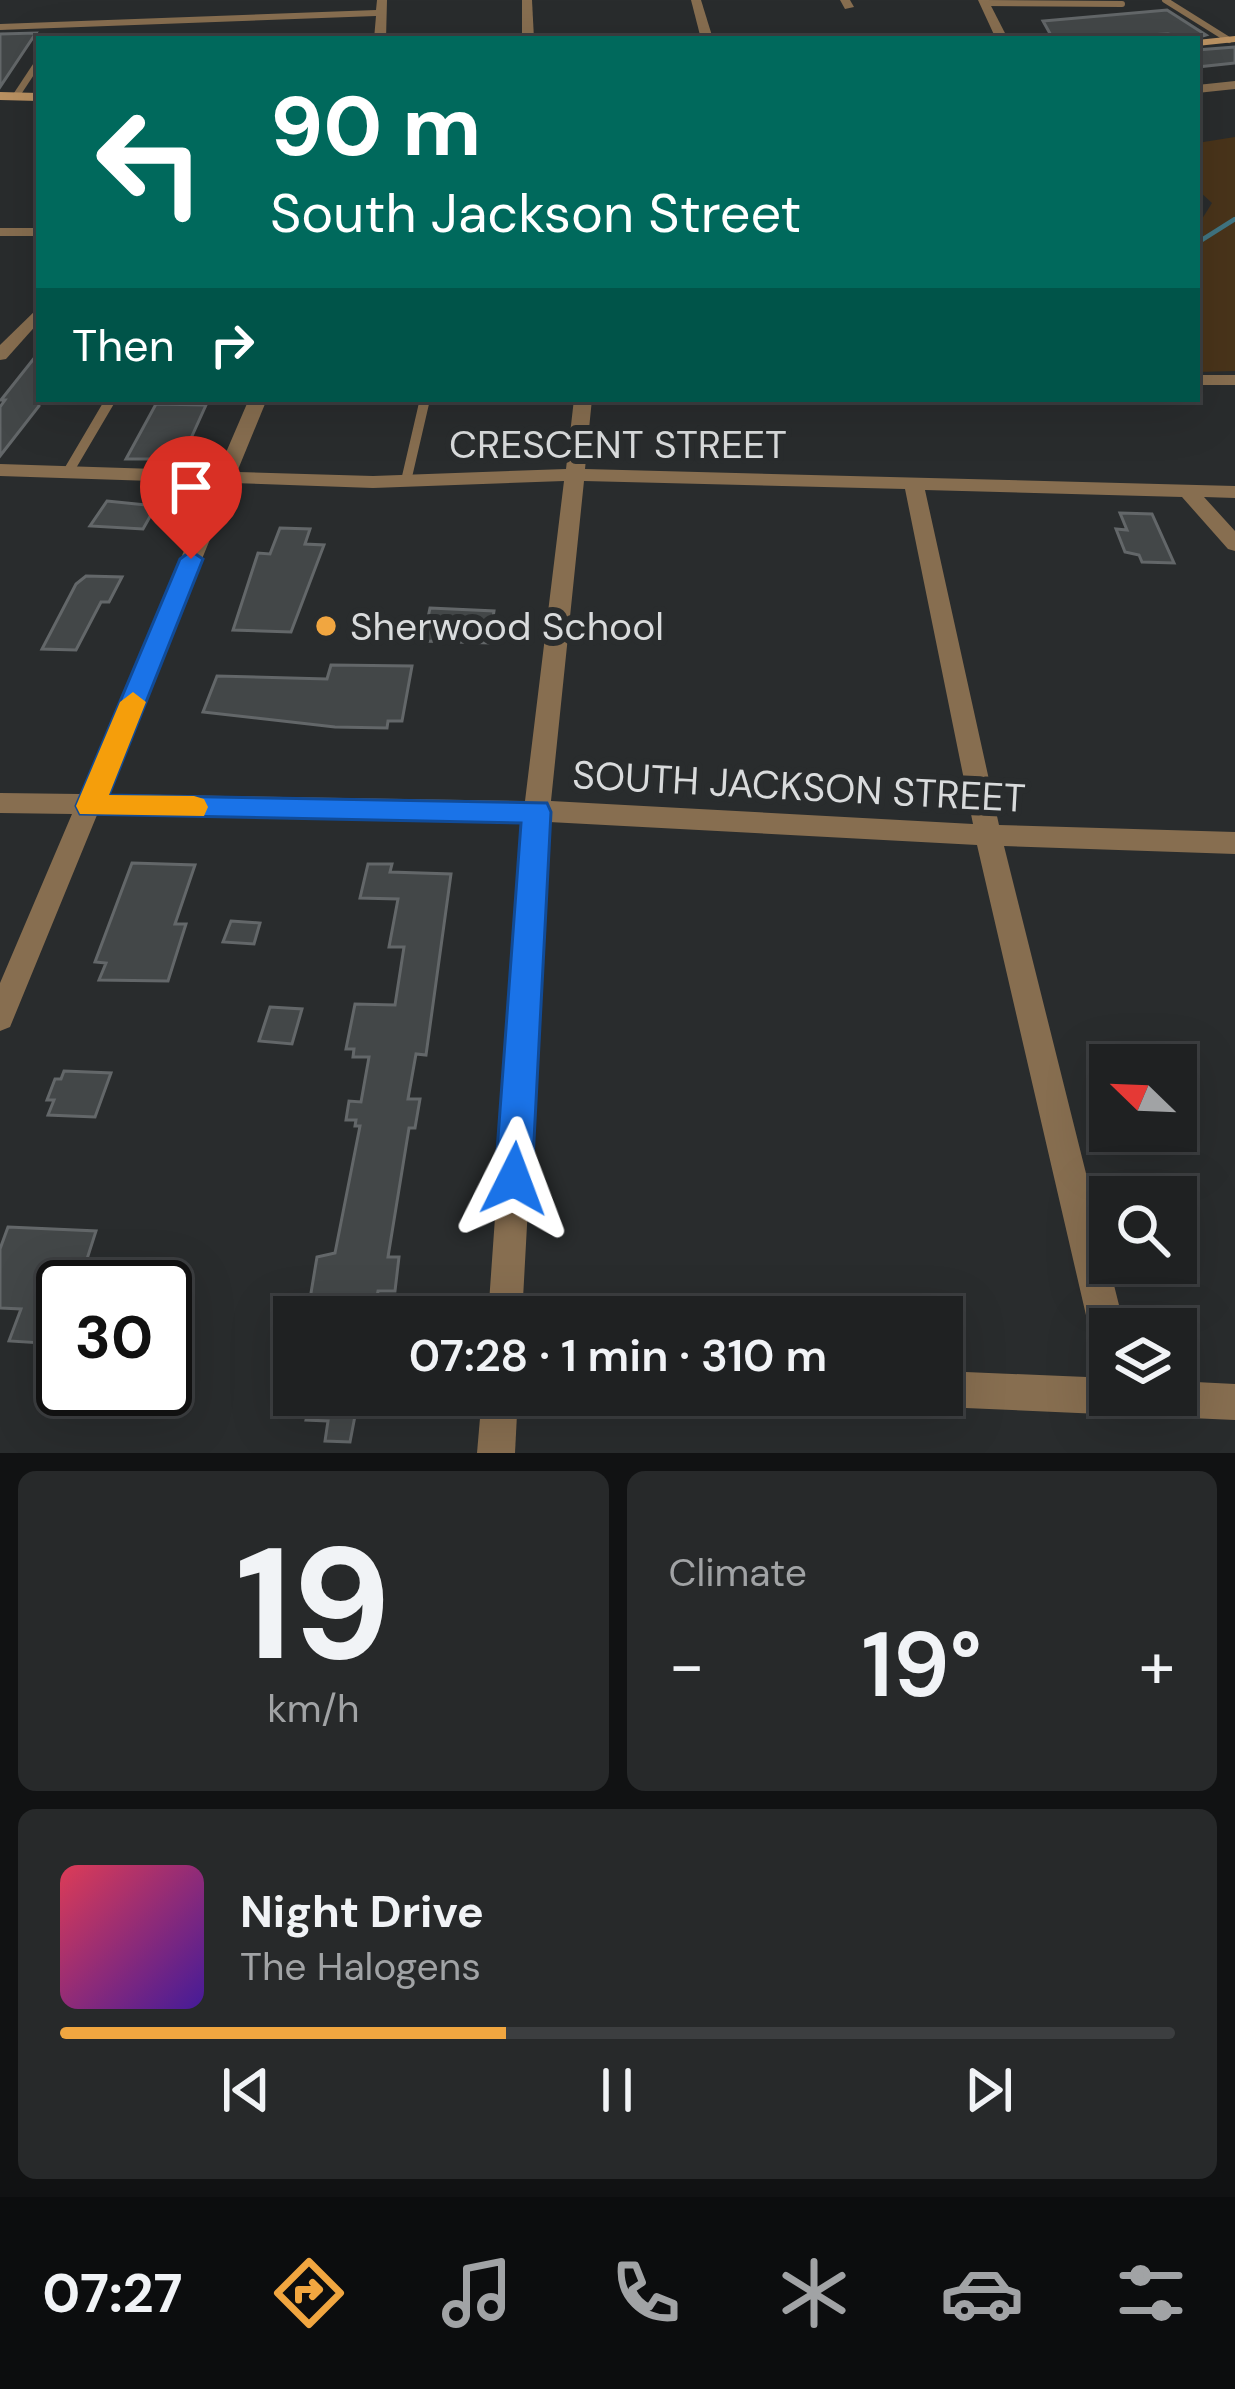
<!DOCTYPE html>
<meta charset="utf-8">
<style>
:root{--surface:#1f2122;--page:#27292a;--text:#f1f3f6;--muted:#a1a3a5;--line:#3c3e40;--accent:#f1a640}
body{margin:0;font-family:"DM Sans",sans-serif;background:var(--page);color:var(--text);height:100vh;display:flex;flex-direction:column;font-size:45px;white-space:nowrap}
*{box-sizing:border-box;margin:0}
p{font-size:39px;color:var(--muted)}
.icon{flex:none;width:66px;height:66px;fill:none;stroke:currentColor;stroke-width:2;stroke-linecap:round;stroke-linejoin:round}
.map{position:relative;height:1453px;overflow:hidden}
.drawer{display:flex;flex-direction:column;gap:18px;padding:18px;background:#111213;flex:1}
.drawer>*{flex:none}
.banner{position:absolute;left:36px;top:36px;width:1164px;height:366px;border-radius:0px;box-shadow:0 12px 48px #0002,0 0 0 3px var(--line);background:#00695c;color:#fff;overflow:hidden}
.needle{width:78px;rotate:293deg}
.controls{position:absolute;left:1089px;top:1044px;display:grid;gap:24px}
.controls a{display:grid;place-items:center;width:108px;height:108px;border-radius:0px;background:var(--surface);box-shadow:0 12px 48px #0002,0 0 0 3px var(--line);font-size:60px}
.speed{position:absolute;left:36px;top:1260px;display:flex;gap:24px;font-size:60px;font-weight:700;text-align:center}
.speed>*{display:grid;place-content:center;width:156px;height:156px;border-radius:50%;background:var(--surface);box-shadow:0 12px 48px #0002,0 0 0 3px var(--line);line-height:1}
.speed .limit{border:6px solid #111;border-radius:18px;background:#fff;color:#111}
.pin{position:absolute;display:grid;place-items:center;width:102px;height:102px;color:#fff;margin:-123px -51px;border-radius:50% 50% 50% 0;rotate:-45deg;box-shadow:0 0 12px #0007}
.pin .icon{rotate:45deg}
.me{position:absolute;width:132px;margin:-66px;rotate:3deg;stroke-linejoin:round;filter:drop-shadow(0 0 9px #0008)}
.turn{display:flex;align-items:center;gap:42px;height:252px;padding:0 36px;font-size:54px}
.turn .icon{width:156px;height:156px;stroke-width:2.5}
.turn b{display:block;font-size:84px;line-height:102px}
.then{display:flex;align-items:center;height:114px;padding:0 36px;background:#0003;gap:24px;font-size:45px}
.big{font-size:90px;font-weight:600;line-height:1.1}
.drawer .card{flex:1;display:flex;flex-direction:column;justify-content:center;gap:18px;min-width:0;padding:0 42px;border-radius:18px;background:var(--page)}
.drawer .dial{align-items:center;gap:0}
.dial b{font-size:156px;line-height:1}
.song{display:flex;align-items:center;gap:36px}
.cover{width:144px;height:144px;border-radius:18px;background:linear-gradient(135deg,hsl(350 70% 55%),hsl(260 70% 35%))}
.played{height:12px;border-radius:6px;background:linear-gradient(90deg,var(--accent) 40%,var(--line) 40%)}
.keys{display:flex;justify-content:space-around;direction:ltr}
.heat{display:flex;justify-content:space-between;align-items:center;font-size:66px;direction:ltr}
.drawer .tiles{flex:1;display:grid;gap:18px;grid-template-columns:1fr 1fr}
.card:last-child{grid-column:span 2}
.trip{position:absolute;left:273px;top:1296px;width:690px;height:120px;border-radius:0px;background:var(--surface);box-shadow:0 12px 48px #0002,0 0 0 3px var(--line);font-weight:600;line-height:120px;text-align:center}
.tab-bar{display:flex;height:192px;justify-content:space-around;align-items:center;background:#0c0d0e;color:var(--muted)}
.tab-bar .icon{width:84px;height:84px}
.tab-bar .on{color:var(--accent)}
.tab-bar b{font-size:54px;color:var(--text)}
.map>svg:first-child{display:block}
</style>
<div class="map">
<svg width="1235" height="1453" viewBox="0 0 1235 1453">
<rect width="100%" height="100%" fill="#292c2d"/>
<path fill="#49341a" d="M 1235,137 L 1235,371 L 1197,372 L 1197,227 L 1212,203 L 1197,189 L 1197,143 Z"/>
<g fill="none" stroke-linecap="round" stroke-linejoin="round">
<path stroke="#407582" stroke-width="4.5" d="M 1197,243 L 1235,219"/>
</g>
<g fill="#434748" stroke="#636769" stroke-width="3">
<path d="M 1167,10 L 1206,35 L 1193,39 L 1168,34 L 1053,39 L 1043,21 Z"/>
<path d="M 36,33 L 0,87 L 0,34 Z"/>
<path d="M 1235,47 L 1235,63 L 1197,67 L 1197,50 Z"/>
<path d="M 39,352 L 39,406 L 0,456 L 0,407 L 5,400 L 1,400 Z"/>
<path d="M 156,404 L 206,405 L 187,447 L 181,447 L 176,459 L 126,459 Z"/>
<path d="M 107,501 L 156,506 L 143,529 L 90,526 Z"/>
<path d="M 1120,513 L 1152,514 L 1174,563 L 1142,562 L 1139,555 L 1125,552 L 1116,529 L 1127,530 Z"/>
<path d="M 280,528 L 310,529 L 305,544 L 324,545 L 291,632 L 233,630 L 258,553 L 270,554 Z"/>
<path d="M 86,576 L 122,577 L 109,602 L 101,602 L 76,650 L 42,649 L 76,584 Z"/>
<path d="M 430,608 L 494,611 L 489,643 L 423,641 Z"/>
<path d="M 331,665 L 412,666 L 402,721 L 388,721 L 387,728 L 335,727 L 203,712 L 217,676 L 327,679 Z"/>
<path d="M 132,863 L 195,865 L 175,924 L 186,924 L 168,981 L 99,980 L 106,963 L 95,962 Z"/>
<path d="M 368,864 L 392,864 L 390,872 L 451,874 L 426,1055 L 416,1054 L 408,1099 L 420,1099 L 415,1128 L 409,1128 L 388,1257 L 399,1257 L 395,1291 L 378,1291 L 375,1309 L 363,1309 L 362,1317 L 335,1317 L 337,1307 L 324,1307 L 325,1299 L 310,1299 L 317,1257 L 335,1253 L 360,1126 L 355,1126 L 356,1120 L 346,1120 L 349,1101 L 361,1102 L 369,1057 L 353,1057 L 354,1049 L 346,1049 L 355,1004 L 395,1005 L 404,947 L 389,947 L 398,899 L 360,898 Z"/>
<path d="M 231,921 L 260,923 L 254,944 L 223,942 Z"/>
<path d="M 270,1007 L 302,1009 L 292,1044 L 259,1041 Z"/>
<path d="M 64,1071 L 111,1073 L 95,1117 L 48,1115 L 54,1100 L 47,1100 L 55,1079 L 61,1079 Z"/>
<path d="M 8,1227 L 96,1231 L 78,1287 L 63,1287 L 58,1344 L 9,1341 L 21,1309 L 0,1308 L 0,1249 Z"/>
<path d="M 312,1395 L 359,1395 L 350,1442 L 325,1441 L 328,1421 L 306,1420 Z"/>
</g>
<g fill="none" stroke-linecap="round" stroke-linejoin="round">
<g stroke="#876e50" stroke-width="6">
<path d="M 1165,0 L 1229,40"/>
<path d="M 984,3 L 1122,4"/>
</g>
<g stroke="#876e50" stroke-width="10">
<path d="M 68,472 L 111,399"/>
<path d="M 406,481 L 425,399"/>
</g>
<g fill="#876e50" fill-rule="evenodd">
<path d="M 377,0 L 387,0 L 386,39 L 374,39 L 376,16 L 0,30 L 0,24 L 376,10 Z"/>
<path d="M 522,0 L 532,0 L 534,39 L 522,39 Z"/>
<path d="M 691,0 L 701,0 L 713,39 L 701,39 Z"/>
<path d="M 840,0 L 850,0 L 854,7 L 845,9 Z"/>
<path d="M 978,0 L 988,0 L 1008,39 L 996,39 Z"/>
<path d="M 39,55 L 39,67 L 20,96 L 10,99 Z"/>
<path d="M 1235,81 L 1235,89 L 1197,93 L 1197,85 Z"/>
<rect x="0" y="228" width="39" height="8"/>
<path d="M 39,307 L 39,322 L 6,359 L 0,360 L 0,345 Z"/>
<rect x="1197" y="375" width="38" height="10"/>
<path d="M 249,399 L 267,399 L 237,472 L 373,476 L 566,469 L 574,399 L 592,399 L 585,469 L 1235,486 L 1235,498 L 1204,497 L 1235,531 L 1235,551 L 1228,549 L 1182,497 L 925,490 L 999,825 L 1235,832 L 1235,854 L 1004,846 L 1125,1329 L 1110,1329 L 1110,1359 L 1097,1354 L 1092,1341 L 977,845 L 549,822 L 522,1317 L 488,1317 L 523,821 L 97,815 L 10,1027 L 0,1031 L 0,983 L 72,814 L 0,813 L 0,793 L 80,794 L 213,483 L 0,476 L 0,464 L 218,471 ZM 564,481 L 525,801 L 106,794 L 233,483 L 373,488 ZM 584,481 L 905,489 L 973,824 L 551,801 Z"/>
<path d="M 942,1371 L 1110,1378 L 1110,1395 L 1176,1395 L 1176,1381 L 1235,1384 L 1235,1420 L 942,1407 L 929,1402 L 926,1395 L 942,1395 Z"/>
<path d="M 482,1395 L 518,1395 L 515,1453 L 477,1453 Z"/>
</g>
<g fill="#bb9262" fill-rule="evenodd">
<path d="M 1235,36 L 1235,42 L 1197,46 L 1197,40 Z"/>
<path d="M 0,92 L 39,93 L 39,101 L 0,100 Z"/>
</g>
</g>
<path fill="#1a73e8" stroke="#114b97" stroke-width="3" d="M 191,551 L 203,559 L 109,795 L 547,803 L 551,812 L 532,1179 L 527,1192 L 514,1197 L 501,1192 L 495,1179 L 521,823 L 80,814 L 76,806 L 180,559 Z"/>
<path fill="#f59e0b" d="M 133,692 L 146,702 L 109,795 L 194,796 L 204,799 L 208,807 L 204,816 L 80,814 L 76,806 L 120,702 Z"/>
<circle fill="#f1a640" stroke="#292c2d" stroke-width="4.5" cx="326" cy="626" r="12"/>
<g text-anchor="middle" stroke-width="12" stroke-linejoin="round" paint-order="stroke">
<g font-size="39" fill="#d9dbdc" stroke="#292c2d">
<text x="618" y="458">CRESCENT STREET</text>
<text transform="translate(799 786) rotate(3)" y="14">SOUTH JACKSON STREET</text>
</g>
<g font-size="39" fill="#d9dbdc" stroke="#292c2d" text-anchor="start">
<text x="350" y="640">Sherwood School</text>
</g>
</g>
</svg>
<div class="controls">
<a><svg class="needle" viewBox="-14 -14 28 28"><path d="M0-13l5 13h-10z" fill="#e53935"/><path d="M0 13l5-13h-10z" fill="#a1a3a5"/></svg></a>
<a><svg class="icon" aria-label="search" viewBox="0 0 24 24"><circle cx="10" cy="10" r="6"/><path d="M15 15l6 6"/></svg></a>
<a><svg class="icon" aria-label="layers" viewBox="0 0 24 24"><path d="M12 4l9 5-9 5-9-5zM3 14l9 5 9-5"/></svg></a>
</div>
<div class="speed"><div class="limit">30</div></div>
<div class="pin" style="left:191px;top:559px;background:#d93025"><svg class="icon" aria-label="arrive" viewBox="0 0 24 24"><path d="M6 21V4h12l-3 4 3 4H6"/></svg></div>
<svg class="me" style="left:514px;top:1179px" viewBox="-20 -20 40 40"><path d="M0-17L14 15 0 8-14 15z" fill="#1a73e8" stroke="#fff" stroke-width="4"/></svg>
<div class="trip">07:28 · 1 min · 310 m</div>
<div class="banner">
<div class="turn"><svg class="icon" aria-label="left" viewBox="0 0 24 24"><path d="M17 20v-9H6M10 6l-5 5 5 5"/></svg><div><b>90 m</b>South Jackson Street</div></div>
<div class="then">Then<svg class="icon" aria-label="right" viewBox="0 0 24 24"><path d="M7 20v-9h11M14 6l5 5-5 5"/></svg></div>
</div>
</div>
<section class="drawer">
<div class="tiles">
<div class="card dial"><b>19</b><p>km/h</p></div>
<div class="card"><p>Climate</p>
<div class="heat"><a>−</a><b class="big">19°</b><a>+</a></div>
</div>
<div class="card">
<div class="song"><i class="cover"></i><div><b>Night Drive</b><p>The Halogens</p></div></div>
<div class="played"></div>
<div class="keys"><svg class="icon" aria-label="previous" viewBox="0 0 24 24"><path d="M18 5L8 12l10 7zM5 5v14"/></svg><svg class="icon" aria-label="pause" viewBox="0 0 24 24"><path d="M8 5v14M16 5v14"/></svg><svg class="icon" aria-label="next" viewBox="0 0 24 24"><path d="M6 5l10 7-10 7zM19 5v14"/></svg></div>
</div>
</div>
</section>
<nav class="tab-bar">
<b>07:27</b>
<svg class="icon on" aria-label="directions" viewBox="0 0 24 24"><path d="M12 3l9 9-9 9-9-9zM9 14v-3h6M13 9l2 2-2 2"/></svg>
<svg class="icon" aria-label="music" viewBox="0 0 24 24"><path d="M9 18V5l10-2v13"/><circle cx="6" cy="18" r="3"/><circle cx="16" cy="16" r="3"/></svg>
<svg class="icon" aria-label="phone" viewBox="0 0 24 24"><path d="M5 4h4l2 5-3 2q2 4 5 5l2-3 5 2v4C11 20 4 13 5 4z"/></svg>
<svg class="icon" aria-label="climate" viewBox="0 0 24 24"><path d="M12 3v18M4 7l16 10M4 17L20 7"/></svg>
<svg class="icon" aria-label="car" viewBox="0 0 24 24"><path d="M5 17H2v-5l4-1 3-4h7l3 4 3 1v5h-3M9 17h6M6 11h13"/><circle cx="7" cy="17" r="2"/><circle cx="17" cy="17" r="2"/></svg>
<svg class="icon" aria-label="filters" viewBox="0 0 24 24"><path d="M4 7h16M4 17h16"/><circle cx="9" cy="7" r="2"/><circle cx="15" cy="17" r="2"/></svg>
</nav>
